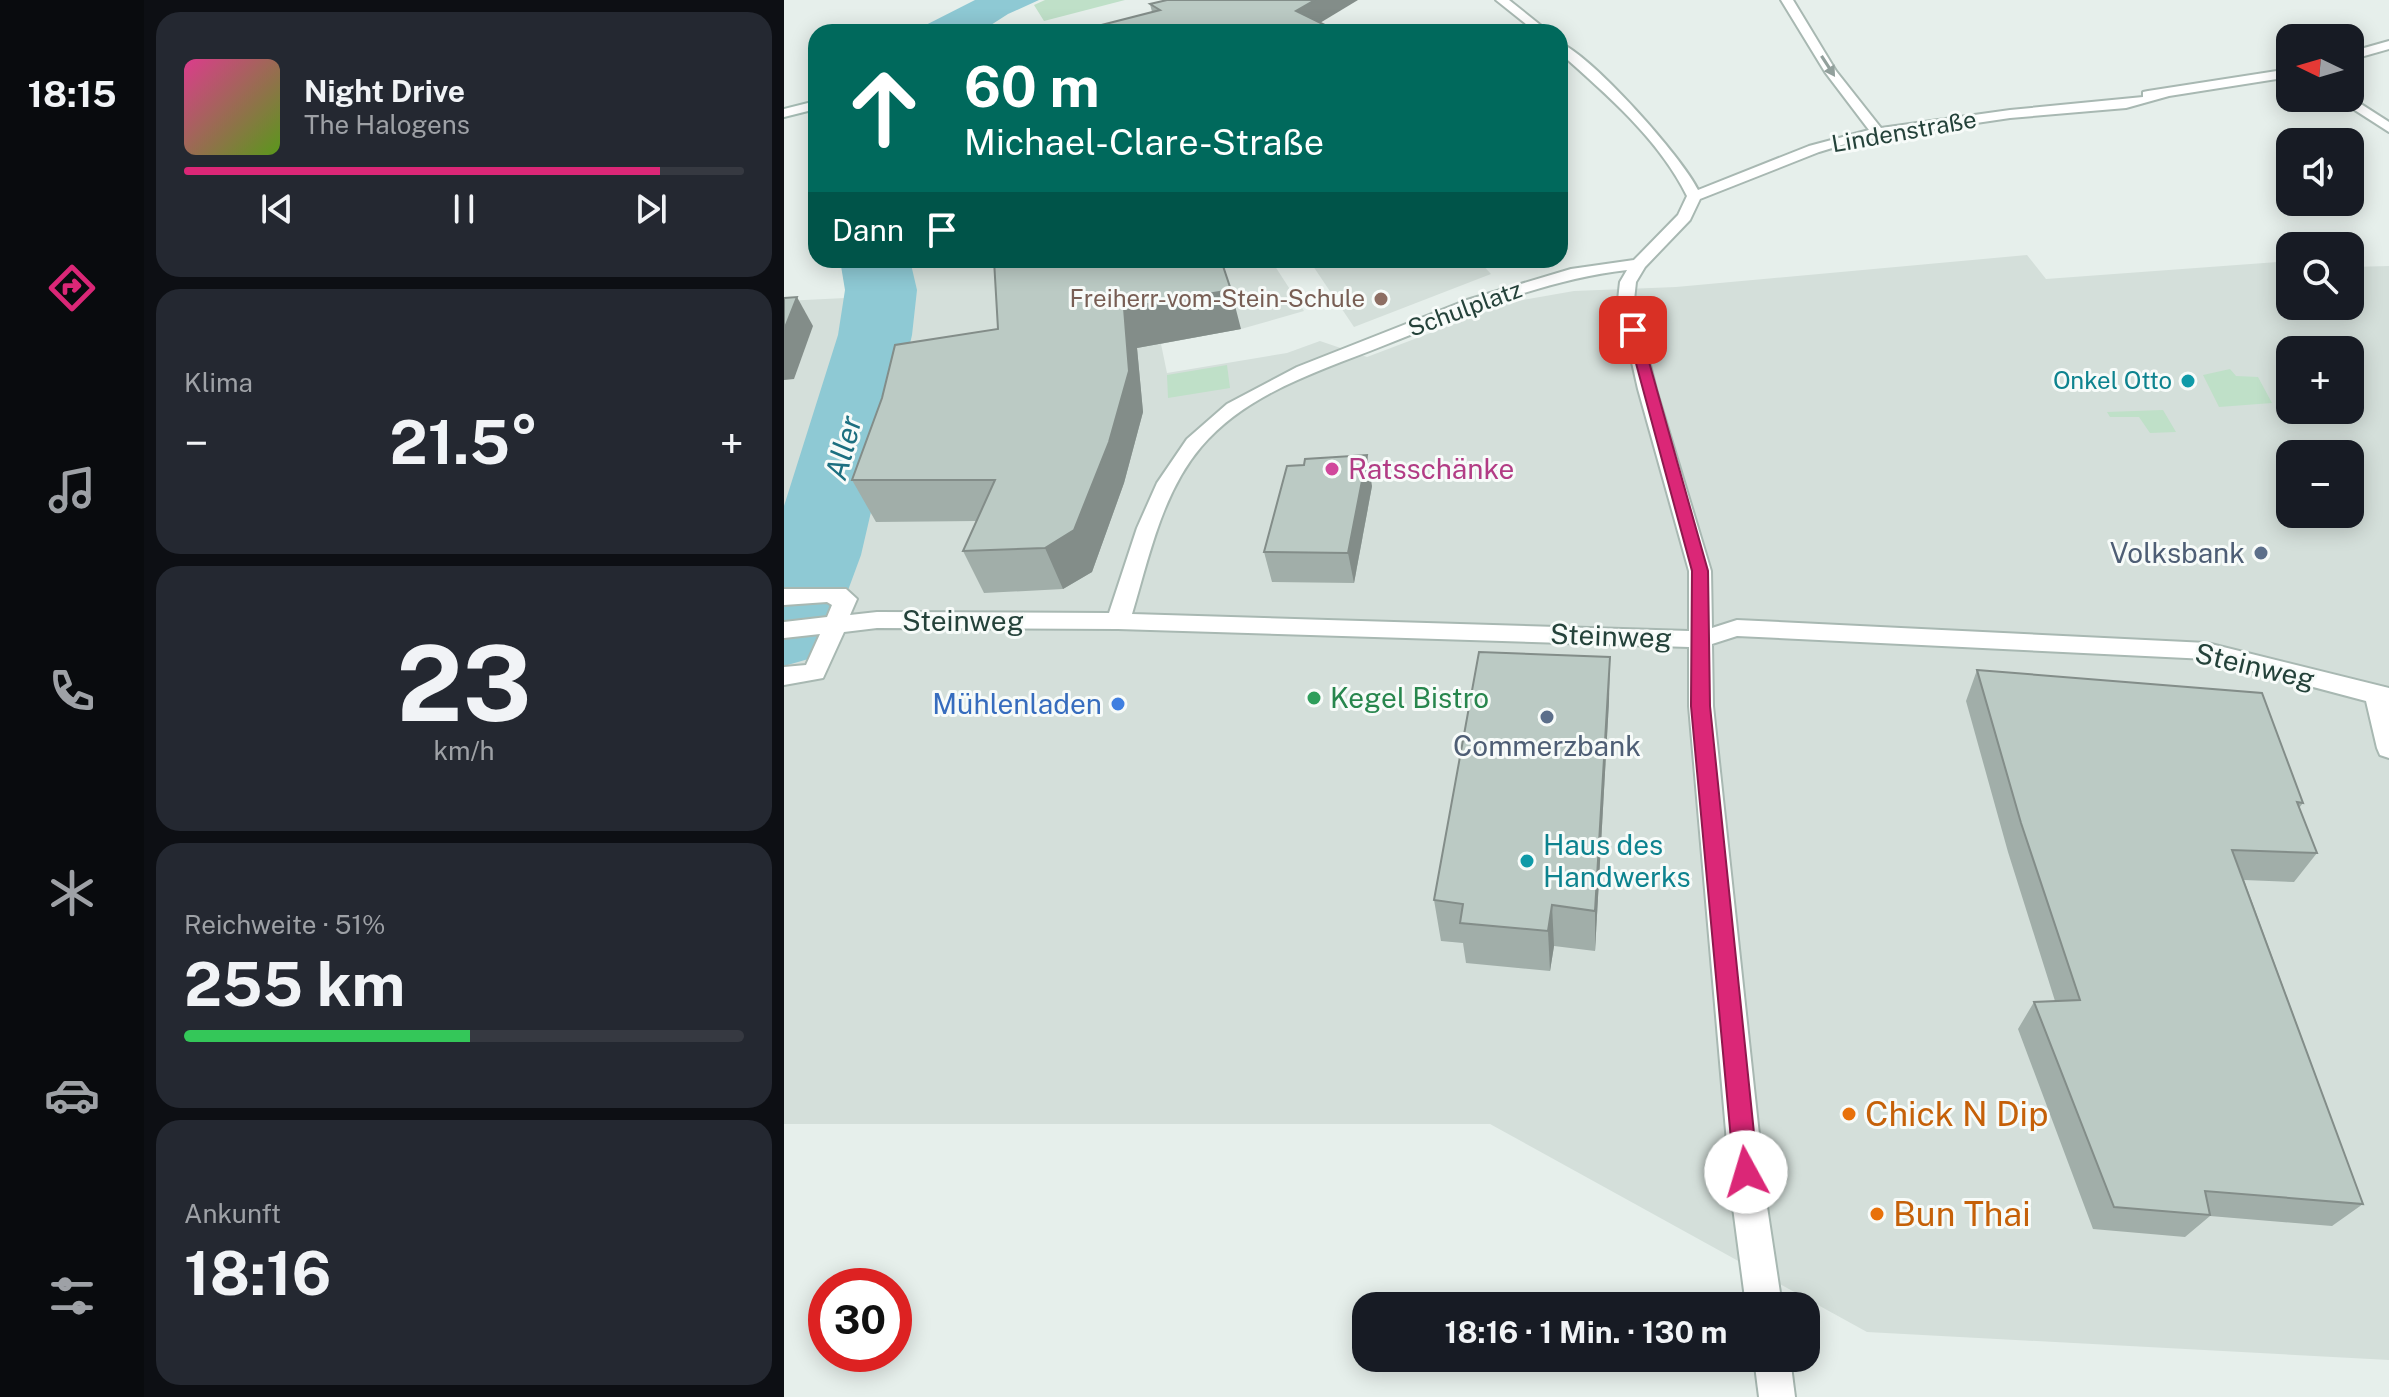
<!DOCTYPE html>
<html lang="de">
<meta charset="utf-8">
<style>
:root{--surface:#171b24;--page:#242831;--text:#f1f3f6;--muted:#9ea1a6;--line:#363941;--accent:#db2777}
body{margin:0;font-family:"Public Sans",sans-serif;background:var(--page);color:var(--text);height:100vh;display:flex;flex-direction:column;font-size:30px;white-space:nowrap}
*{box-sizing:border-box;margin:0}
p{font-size:26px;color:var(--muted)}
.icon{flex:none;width:44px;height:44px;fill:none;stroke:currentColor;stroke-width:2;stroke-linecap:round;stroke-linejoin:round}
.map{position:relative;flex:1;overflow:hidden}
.drawer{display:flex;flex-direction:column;gap:12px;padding:12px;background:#0d0f14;width:640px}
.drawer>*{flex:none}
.top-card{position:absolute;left:24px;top:24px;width:760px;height:244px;border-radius:24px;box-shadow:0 4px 20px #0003;background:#00695c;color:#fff;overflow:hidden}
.needle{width:52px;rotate:275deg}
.buttons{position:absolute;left:1492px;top:24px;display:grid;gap:16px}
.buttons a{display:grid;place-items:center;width:88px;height:88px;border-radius:16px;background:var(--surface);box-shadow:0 4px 20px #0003;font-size:40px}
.speed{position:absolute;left:24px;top:1268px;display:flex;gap:16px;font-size:40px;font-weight:700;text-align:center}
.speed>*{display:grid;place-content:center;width:104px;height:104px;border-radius:50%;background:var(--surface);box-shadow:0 4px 20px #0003;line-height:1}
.speed .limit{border:12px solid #d22;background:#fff;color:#111}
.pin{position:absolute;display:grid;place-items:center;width:68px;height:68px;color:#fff;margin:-34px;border-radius:16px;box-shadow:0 4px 12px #0006}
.me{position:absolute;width:88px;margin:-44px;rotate:354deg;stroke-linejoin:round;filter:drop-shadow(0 0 6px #0008)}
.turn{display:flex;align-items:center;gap:28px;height:168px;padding:0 24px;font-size:36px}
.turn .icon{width:104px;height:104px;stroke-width:2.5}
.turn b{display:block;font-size:56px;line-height:68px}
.then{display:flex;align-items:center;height:76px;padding:0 24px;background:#0003;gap:16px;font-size:30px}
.big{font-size:60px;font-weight:700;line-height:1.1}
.drawer .card{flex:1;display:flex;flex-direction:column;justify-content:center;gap:12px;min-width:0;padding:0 28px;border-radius:24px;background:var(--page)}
.drawer .dial{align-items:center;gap:0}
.dial b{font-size:104px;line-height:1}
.song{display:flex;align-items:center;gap:24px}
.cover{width:96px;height:96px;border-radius:12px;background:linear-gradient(135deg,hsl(330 70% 55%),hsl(90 70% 35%))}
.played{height:8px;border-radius:4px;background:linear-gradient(90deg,var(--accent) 85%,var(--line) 85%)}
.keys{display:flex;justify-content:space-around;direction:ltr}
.heat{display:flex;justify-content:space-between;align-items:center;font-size:44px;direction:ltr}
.charge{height:12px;border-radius:6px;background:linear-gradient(90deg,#34c759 51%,var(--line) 0)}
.trip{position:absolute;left:568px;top:1292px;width:468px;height:80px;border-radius:24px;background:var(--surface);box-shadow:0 4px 20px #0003;font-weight:700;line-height:80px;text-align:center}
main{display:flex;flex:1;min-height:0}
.tab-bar{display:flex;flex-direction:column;width:144px;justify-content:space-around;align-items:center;background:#090b0e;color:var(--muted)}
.tab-bar .icon{width:56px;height:56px}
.tab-bar .current{color:var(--accent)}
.tab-bar b{font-size:36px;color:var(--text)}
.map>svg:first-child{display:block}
</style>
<main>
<nav class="tab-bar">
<b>18:15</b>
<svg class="icon current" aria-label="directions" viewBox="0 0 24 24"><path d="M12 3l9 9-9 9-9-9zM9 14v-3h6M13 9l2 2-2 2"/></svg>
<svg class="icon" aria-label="music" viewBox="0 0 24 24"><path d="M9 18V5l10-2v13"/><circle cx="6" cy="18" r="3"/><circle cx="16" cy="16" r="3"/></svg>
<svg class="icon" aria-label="phone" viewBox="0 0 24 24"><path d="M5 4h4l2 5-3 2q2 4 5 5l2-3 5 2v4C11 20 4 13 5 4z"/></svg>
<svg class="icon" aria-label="climate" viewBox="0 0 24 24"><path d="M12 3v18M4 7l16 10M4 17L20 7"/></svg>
<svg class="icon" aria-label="car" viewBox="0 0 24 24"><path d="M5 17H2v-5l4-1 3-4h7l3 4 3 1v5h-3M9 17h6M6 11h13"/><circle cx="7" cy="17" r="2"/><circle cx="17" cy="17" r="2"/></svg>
<svg class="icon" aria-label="filters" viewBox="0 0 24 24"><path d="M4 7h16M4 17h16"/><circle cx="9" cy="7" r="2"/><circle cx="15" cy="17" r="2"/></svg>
</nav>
<section class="drawer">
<div class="card">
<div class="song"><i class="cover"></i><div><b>Night Drive</b><p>The Halogens</p></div></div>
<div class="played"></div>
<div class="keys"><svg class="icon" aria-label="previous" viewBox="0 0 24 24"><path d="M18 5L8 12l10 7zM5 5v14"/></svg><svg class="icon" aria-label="pause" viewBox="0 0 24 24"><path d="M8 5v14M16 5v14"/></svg><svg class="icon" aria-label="next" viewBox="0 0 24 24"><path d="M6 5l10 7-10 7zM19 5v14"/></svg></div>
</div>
<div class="card"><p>Klima</p>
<div class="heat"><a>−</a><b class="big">21.5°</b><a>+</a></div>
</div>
<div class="card dial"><b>23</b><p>km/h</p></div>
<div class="card"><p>Reichweite · 51%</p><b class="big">255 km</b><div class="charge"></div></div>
<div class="card"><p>Ankunft</p><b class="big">18:16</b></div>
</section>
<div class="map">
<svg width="1605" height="1397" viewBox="0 0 1605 1397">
<rect width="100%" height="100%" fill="#e6efeb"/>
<g fill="#d4dfda" fill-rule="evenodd">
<path d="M 1243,255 L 1262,279 L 1506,261 L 1506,306 L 1566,306 L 1566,267 L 1605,266 L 1605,1360 L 1083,1332 L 706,1124 L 0,1124 L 0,301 L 82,297 L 52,401 L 99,394 L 122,291 L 114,260 L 487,260 L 520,311 L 457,329 L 377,344 L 383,373 L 503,353 L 536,341 L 583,357 L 728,302 L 790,291 L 892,287 ZM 1506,350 L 1566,350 L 1566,410 L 1506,410 ZM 1506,454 L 1566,454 L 1566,514 L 1506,514 Z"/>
<path d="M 525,260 L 694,260 L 707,274 L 570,327 Z"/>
</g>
<g fill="#bfe0c8">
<path d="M 261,0 L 341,0 L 260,21 L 250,5 Z"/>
<path d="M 443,365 L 446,388 L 384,398 L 383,375 Z"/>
<path d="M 1446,369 L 1452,376 L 1474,377 L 1488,403 L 1435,407 L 1419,375 Z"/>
<path d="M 1379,410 L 1392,432 L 1366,433 L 1355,417 L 1326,417 L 1323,412 Z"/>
</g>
<path fill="#8ec9d4" d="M 191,0 L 255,0 L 224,14 L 196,32 L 128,32 Z"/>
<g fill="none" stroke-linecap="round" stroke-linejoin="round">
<path fill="#8ec9d4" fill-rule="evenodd" d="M 56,260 L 126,260 L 133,290 L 128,335 L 77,555 L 49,631 L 35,656 L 0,666 L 0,506 L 54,335 L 61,290 Z"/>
<g stroke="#a8b8b2" stroke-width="4">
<g id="street">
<path d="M 712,0 L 725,0 L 765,32 L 752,32 Z"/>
<path d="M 997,0 L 1009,0 L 1052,71 L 1097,128 L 1226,110 L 1359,97 L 1359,92 L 1364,91 L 1506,69 L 1506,77 L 1385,96 L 1342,108 L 1226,118 L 1071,141 L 1035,152 L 916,199 L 906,220 L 861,267 L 852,282 L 850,300 L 872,389 L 927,571 L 928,628 L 953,620 L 1423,643 L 1605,688 L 1605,758 L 1596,755 L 1593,748 L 1582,701 L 1423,659 L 953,636 L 928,644 L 929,706 L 982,1200 L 998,1306 L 962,1306 L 948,1200 L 905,706 L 905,647 L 334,629 L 93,628 L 60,632 L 39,678 L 0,685 L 0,667 L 22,665 L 36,634 L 0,638 L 0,622 L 43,617 L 48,605 L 43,602 L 0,605 L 0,589 L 62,589 L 73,599 L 66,615 L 93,612 L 325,613 L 353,528 L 373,483 L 403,439 L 443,404 L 513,367 L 683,300 L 787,269 L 850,260 L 894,215 L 903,196 C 875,139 822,94 776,53 L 776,43 C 809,57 898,157 914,190 L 1025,146 L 1085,130 L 1041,72 ZM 843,270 L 836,282 L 834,300 L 854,389 L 905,571 L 905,631 L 348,614 C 365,557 378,493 417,447 C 464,392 536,371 601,345 C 680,314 758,280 843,270 Z"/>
<path d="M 1605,41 L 1605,49 L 1566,60 L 1566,52 Z"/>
<path d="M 1566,97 L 1605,122 L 1605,132 L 1552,98 Z"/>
<path d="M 970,1358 L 1006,1358 L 1011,1397 L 975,1397 Z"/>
</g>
</g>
<g stroke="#a4bbb3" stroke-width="4">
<path id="secondary" d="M 32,101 L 32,109 L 0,117 L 0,109 Z"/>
</g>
<use href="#street" fill="#fff" fill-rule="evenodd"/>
<use href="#secondary" fill="#fff" fill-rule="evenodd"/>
</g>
<g fill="#a1aea9">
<path d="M 366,4 L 536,23 L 368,12 Z"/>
<path d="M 214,329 L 457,329 L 353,348 L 359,412 L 340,483 L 308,572 L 279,589 L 200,593 L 179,551 L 192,521 L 92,522 L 68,480 Z"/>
<path d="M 588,486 L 570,583 L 488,582 L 480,552 Z"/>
<path d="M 1193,670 L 1519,803 L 1515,808 L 1533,853 L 1510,882 L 1460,880 L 1579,1204 L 1548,1226 L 1426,1216 L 1401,1237 L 1309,1229 L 1234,1029 L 1250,1002 L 1271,1001 L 1224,852 L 1182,701 Z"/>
<path d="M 825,701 L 811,951 L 770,946 L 766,971 L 682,963 L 679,943 L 657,941 L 650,900 Z"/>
</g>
<g fill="#838d89">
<path d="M 531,0 L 574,0 L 521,32 L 512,11 Z"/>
<path d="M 545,27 L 545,32 L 528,32 Z"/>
<path d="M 447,290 L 457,329 L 353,348 L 359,412 L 340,483 L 308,572 L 279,589 L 261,548 L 340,308 Z"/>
<path d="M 13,297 L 29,326 L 10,379 L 0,380 L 0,330 Z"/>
<path d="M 583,455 L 588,486 L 570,583 L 564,553 Z"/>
<path d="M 826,657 L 825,701 L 811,951 L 811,911 Z"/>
<path d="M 768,905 L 770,946 L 766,971 L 764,931 Z"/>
</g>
<g fill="#bbcac4" stroke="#838d89" stroke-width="2">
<path d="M 383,0 L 531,0 L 512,11 L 545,27 L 528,32 L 290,32 L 376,10 L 366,4 Z"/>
<path d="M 210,260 L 437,260 L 447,290 L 340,308 L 345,371 L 325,442 L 290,530 L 261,548 L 179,551 L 211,480 L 68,480 L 98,398 L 111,345 L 214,329 Z"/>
<path d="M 13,297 L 0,330 L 0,298 Z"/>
<path d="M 583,455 L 564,553 L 480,552 L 503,466 L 520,465 L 521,459 Z"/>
<path d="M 695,652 L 826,657 L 811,911 L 768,905 L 764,931 L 676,923 L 679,904 L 650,900 Z"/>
<path d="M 1193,670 L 1478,693 L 1519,803 L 1513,802 L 1533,853 L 1448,850 L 1579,1204 L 1421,1191 L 1426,1215 L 1330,1207 L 1250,1002 L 1296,1000 L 1237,823 Z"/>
</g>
<defs><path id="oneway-solid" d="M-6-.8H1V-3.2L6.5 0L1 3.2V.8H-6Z" transform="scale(2)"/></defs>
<use fill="#92a09c" href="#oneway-solid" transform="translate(1044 66) rotate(57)"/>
<path fill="#db2777" stroke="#8e194d" stroke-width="2" d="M 845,327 L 856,330 L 924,571 L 926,706 L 974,1172 L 971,1181 L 962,1184 L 953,1181 L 950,1172 L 907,706 L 908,571 L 843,330 Z"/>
<circle fill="#8d6e63" stroke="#f7fbf9" stroke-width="3" cx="597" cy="299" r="8"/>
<g fill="#0f9aa8" stroke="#f7fbf9" stroke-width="3">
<circle cx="1404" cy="381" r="8"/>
<circle cx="743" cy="861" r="8"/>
</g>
<circle fill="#d1479c" stroke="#f7fbf9" stroke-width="3" cx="548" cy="469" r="8"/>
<g fill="#5c6f8a" stroke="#f7fbf9" stroke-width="3">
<circle cx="1477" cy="553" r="8"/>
<circle cx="763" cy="717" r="8"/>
</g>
<circle fill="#2e9e5b" stroke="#f7fbf9" stroke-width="3" cx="530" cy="698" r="8"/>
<circle fill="#3f7fe0" stroke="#f7fbf9" stroke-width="3" cx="334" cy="704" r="8"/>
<g fill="#e8710a" stroke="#f7fbf9" stroke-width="3">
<circle cx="1065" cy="1114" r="8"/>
<circle cx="1093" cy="1214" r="8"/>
</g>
<g text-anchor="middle" stroke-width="6" stroke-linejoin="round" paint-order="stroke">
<g font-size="24" fill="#24423a" stroke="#f7fbf9">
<text transform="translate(1120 132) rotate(-10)" y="8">Lindenstraße</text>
<text transform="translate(681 309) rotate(-20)" y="8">Schulplatz</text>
</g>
<g font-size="24" fill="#785e54" stroke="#f7fbf9" text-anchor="end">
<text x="581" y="307">Freiherr-vom-Stein-Schule</text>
</g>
<g font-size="24" fill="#0d838f" stroke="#f7fbf9" text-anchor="end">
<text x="1388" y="389">Onkel Otto</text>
</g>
<g font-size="28" fill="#b23c85" stroke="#f7fbf9" text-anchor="start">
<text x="564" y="479">Ratsschänke</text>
</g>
<g font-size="28" fill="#4e5e75" stroke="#f7fbf9" text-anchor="end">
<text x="1461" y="563">Volksbank</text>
<text x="763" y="756" text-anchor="middle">Commerzbank</text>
</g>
<g font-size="28" fill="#24423a" stroke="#f7fbf9">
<text x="179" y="631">Steinweg</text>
<text transform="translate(827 636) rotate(2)" y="10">Steinweg</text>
<text transform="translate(1471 666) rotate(13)" y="10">Steinweg</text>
</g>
<g font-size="28" fill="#27864d" stroke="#f7fbf9" text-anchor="start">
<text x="546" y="708">Kegel Bistro</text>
</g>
<g font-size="28" fill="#366cbe" stroke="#f7fbf9" text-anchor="end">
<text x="318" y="714">Mühlenladen</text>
</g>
<g font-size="28" fill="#0d838f" stroke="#f7fbf9" text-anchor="start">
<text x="759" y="855">Haus des<tspan x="759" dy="32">Handwerks</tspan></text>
</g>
<g font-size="30" font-style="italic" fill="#1c6f80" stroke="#f7fbf9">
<text transform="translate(60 448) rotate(-75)" y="10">Aller</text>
</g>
<g font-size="34" fill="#c56008" stroke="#f7fbf9" text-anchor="start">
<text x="1081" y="1126">Chick N Dip</text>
<text x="1109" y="1226">Bun Thai</text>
</g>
</g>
</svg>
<div class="buttons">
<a><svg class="needle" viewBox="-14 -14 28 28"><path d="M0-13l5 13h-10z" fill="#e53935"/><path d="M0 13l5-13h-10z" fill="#9ea1a6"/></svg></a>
<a><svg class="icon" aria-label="sound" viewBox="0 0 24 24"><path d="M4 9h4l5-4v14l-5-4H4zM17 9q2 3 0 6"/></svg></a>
<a><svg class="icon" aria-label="search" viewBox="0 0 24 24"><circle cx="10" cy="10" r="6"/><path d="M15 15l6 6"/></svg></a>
<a>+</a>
<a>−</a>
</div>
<div class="speed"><div class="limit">30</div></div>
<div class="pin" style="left:849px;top:330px;background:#d93025"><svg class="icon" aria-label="arrive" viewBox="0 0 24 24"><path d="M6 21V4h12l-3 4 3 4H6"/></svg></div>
<svg class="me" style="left:962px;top:1172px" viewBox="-20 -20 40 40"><circle r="19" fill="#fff"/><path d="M0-13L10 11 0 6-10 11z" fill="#db2777"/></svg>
<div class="trip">18:16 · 1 Min. · 130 m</div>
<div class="top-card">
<div class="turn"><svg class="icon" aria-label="ahead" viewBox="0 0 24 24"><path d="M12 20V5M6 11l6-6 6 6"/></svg><div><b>60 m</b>Michael-Clare-Straße</div></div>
<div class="then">Dann<svg class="icon" aria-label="arrive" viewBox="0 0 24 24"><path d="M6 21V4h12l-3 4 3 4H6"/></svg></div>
</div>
</div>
</main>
